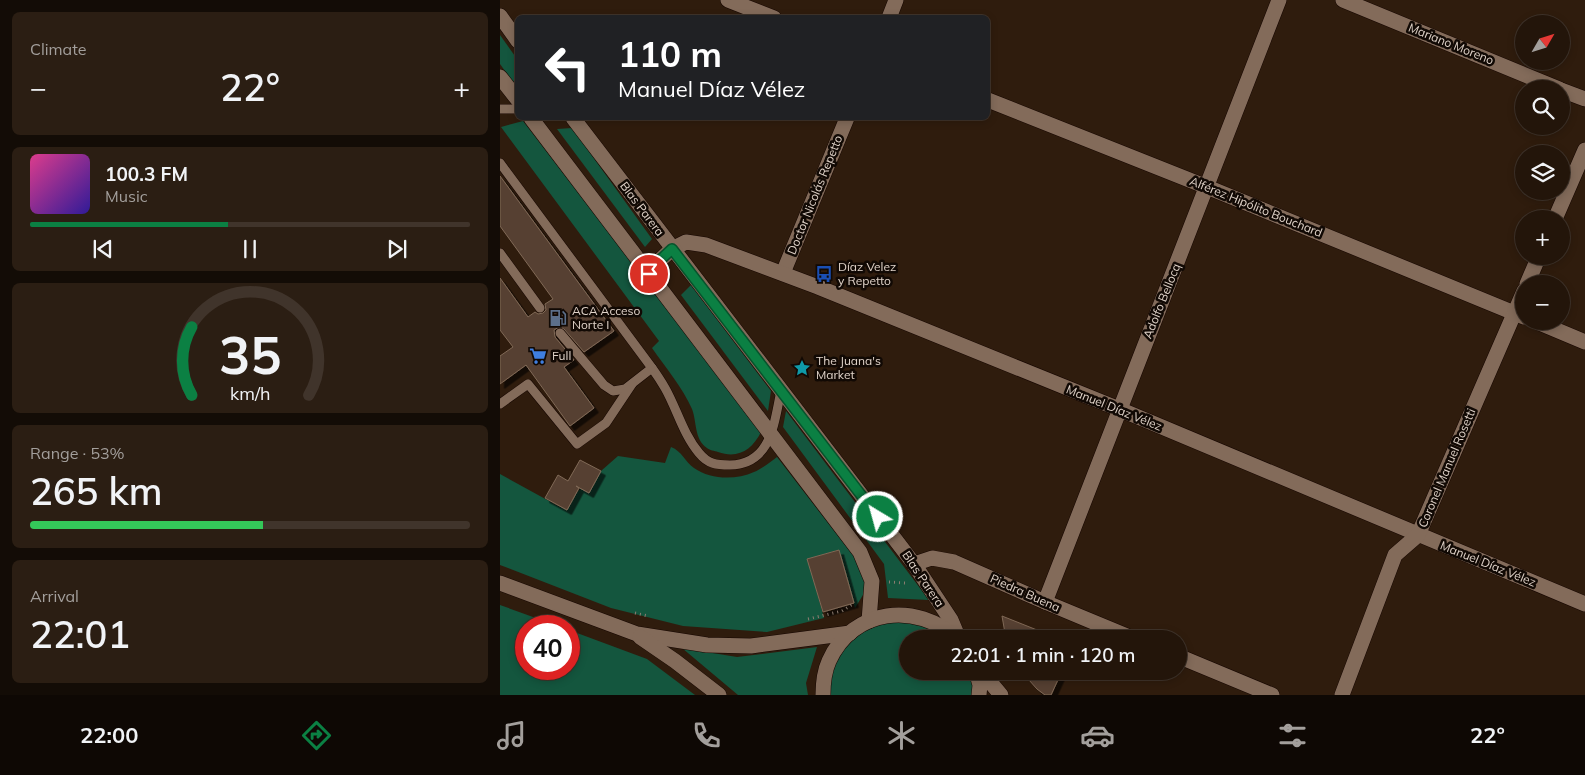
<!DOCTYPE html>
<meta charset="utf-8">
<style>
:root{--surface:#23150a;--page:#2b1e13;--text:#f1f3f6;--muted:#a39f9c;--line:#40342b;--accent:#0b8043}
body{margin:0;font-family:Mulish,sans-serif;background:var(--page);color:var(--text);height:100vh;display:flex;flex-direction:column;font-size:19px;white-space:nowrap}
*{box-sizing:border-box;margin:0}
p{font-size:16px;color:var(--muted)}
.icon{flex:none;width:28px;height:28px;fill:none;stroke:currentColor;stroke-width:2;stroke-linecap:round;stroke-linejoin:round}
.map{position:relative;flex:1;overflow:hidden}
.panel{display:flex;flex-direction:column;gap:12px;padding:12px;background:#130c06;width:500px}
.panel>*{flex:none}
.hud{position:absolute;left:15px;top:15px;width:475px;height:105px;border-radius:8px;box-shadow:0 2px 8px #0003,0 0 0 1px var(--line);background:#202124;color:#fff;overflow:hidden}
.needle{width:32px;rotate:51deg}
.buttons{position:absolute;left:1015px;top:15px;display:grid;gap:10px}
.buttons a{display:grid;place-items:center;width:55px;height:55px;border-radius:50%;background:var(--surface);box-shadow:0 2px 8px #0003,0 0 0 1px var(--line);font-size:25px}
.speed{position:absolute;left:15px;top:615px;display:flex;gap:10px;font-size:25px;font-weight:700;text-align:center}
.speed>*{display:grid;place-content:center;width:65px;height:65px;border-radius:50%;background:var(--surface);box-shadow:0 2px 8px #0003,0 0 0 1px var(--line);line-height:1}
.speed .limit{border:8px solid #d22;background:#fff;color:#111}
.pin{position:absolute;display:grid;place-items:center;width:42px;height:42px;color:#fff;margin:-21px;border:2px solid #fff;border-radius:50%;box-shadow:0 1px 5px #0007}
.me{position:absolute;width:55px;margin:-28px;rotate:323deg;stroke-linejoin:round;filter:drop-shadow(0 0 4px #0008)}
.turn{display:flex;align-items:center;gap:18px;height:105px;padding:0 20px;font-size:22px}
.turn .icon{width:65px;height:65px;stroke-width:2.5}
.turn b{display:block;font-size:35px;line-height:42px}
.big{font-size:38px;font-weight:600;line-height:1.1}
.panel .widget{flex:1;display:flex;flex-direction:column;justify-content:center;gap:8px;min-width:0;padding:0 18px;border-radius:8px;background:var(--page)}
.panel .dial{align-items:center;gap:0}
.dial svg{height:130px;overflow:visible;fill:none;stroke:var(--line);stroke-width:7;stroke-linecap:round;text-anchor:middle}
.dial text{fill:var(--text);stroke:none}
.song{display:flex;align-items:center;gap:15px}
.cover{width:60px;height:60px;border-radius:8px;background:linear-gradient(135deg,hsl(330 70% 55%),hsl(250 70% 35%))}
.played{height:5px;border-radius:2px;background:linear-gradient(90deg,var(--accent) 45%,var(--line) 45%)}
.keys{display:flex;justify-content:space-around;direction:ltr}
.heat{display:flex;justify-content:space-between;align-items:center;font-size:28px;direction:ltr}
.charge{height:8px;border-radius:4px;background:linear-gradient(90deg,#34c759 53%,var(--line) 0)}
.trip{position:absolute;left:399px;top:630px;width:288px;height:50px;border-radius:25px;background:var(--surface);box-shadow:0 2px 8px #0003,0 0 0 1px var(--line);font-weight:600;line-height:50px;text-align:center}
.tabs{display:flex;height:80px;justify-content:space-around;align-items:center;background:#0e0804;color:var(--muted)}
.tabs .icon{width:35px;height:35px}
.tabs .selected{color:var(--accent)}
.tabs b{font-size:22px;color:var(--text)}
main{display:flex;flex:1;min-height:0}
.map>svg:first-child{display:block}
</style>
<main>
<section class="panel">
<div class="widget"><p>Climate</p>
<div class="heat"><a>−</a><b class="big">22°</b><a>+</a></div>
</div>
<div class="widget">
<div class="song"><i class="cover"></i><div><b>100.3 FM</b><p>Music</p></div></div>
<div class="played"></div>
<div class="keys"><svg class="icon" aria-label="previous" viewBox="0 0 24 24"><path d="M18 5L8 12l10 7zM5 5v14"/></svg><svg class="icon" aria-label="pause" viewBox="0 0 24 24"><path d="M8 5v14M16 5v14"/></svg><svg class="icon" aria-label="next" viewBox="0 0 24 24"><path d="M6 5l10 7-10 7zM19 5v14"/></svg></div>
</div>
<div class="widget dial"><svg viewBox="0 0 100 80">
<path d="M14 69A42 42 0 1 1 86 69"/>
<path d="M14 69A42 42 0 0 1 14 27" stroke="#0b8043"/>
<text x="50" y="56" font-size="32" font-weight="700">35</text>
<text x="50" y="72" font-size="11">km/h</text>
</svg></div>
<div class="widget"><p>Range · 53%</p><b class="big">265 km</b><div class="charge"></div></div>
<div class="widget"><p>Arrival</p><b class="big">22:01</b></div>
</section>
<div class="map">
<svg width="1085" height="695" viewBox="0 0 1085 695">
<defs>
<filter id="shadow"><feDropShadow dx="4.5" dy="4.5" stdDeviation="0" flood-color="#0009"/></filter>
</defs>
<rect width="100%" height="100%" fill="#2f1c0d"/>
<g fill="#14563e">
<path d="M 0,35 L 17,59 L 17,88 L 0,64 Z"/>
<path d="M 23,121 L 261,432 C 252,450 238,459 218,452 C 215,451 209,450 207,448 C 194,439 197,422 192,409 C 183,388 165,367 152,348 L 159,341 L 1,127 Z"/>
<path d="M 72,128 L 152,239 L 145,247 L 57,129 Z"/>
<path d="M 191,285 L 271,391 L 268,411 L 181,295 Z"/>
<path d="M 286,411 L 429,600 L 388,598 L 384,564 L 283,427 Z"/>
<path d="M 171,447 C 182,451 185,462 194,468 C 211,480 236,480 254,472 C 262,469 270,462 277,457 L 365,571 L 366,590 L 355,608 L 338,550 L 308,559 L 324,618 L 267,632 L 183,626 L 111,608 L 0,565 L 0,474 L 60,507 L 118,456 L 165,463 Z"/>
<path d="M 0,605 L 58,626 L 26,626 L 26,669 L 69,669 L 69,630 L 147,659 L 195,695 L 0,695 Z"/>
<path d="M 402,614 L 458,639 L 408,639 L 408,671 L 476,671 L 479,695 L 323,695 L 324,679 L 350,633 Z"/>
<path d="M 317,647 L 306,683 L 308,695 L 238,695 L 182,648 L 237,657 Z"/>
</g>
<g fill="#564030" stroke="#806957" filter="url(#shadow)">
<path d="M 0,176 L 114,331 L 84,352 L 64,329 L 59,327 L 54,330 L 55,337 L 74,360 L 64,367 L 94,408 L 70,426 L 26,365 L 0,384 L 0,356 L 13,347 L 0,330 L 0,278 L 28,317 L 35,312 L 38,314 L 43,313 L 46,310 L 45,304 L 53,299 L 0,226 Z"/>
<path d="M 80,460 L 101,471 L 89,493 L 76,486 L 79,488 L 67,510 L 45,498 L 58,475 L 68,481 Z"/>
<path d="M 339,550 L 354,603 L 323,612 L 307,559 Z"/>
<path d="M 502,616 L 557,638 L 557,639 L 506,639 Z"/>
<path d="M 521,671 L 562,671 L 551,695 L 545,695 L 537,689 Z"/>
</g>
<g fill="none" stroke-linecap="round" stroke-linejoin="round">
<g stroke="#160600" stroke-width="10">
<g id="lane">
<path d="M 0,109 L 18,109"/>
<path d="M 0,163 L 152,368 C 157,375 161,381 165,388 C 177,409 183,434 199,453 C 208,464 216,465 230,465 C 272,464 274,422 281,391"/>
<path d="M 0,253 L 40,308"/>
<path d="M 60,333 L 104,385 L 113,391 L 125,389 L 152,368"/>
<path d="M 0,404 L 28,384 L 77,444 L 106,423 L 132,384"/>
</g>
</g>
<g stroke="#160600" stroke-width="16">
<g id="street">
<path d="M 228,0 L 274,18"/>
<path d="M 843,0 L 1059,89"/>
<path d="M 389,18 L 396,0"/>
<path d="M 1061,90 L 1085,99"/>
<path d="M 488,100 L 707,187 L 1024,317"/>
<path d="M 1055,219 L 1085,150"/>
<path d="M 283,273 L 347,118"/>
<path d="M 149,274 L 158,262 L 172,249 L 186,242 L 206,245 L 318,287 L 619,409 L 1085,604"/>
<path d="M 1027,284 L 1039,256"/>
<path d="M 1035,321 L 1085,342"/>
<path d="M 414,564 L 432,558 L 454,562 L 545,602 L 634,639"/>
<path d="M 545,602 C 622,401 702,201 779,0"/>
<path d="M 678,656 L 772,695"/>
<path d="M 842,695 L 895,555 L 918,535 L 1024,291"/>
</g>
</g>
<g stroke="#160600" stroke-width="16">
<g id="secondary">
<path d="M 0,16 L 18,41"/>
<path d="M 0,77 L 18,100"/>
<path d="M 31,118 L 360,552 L 372,581 L 369,621"/>
<path d="M 73,118 L 414,564 L 451,620 L 459,639"/>
<path d="M 0,583 L 137,634 L 207,645 L 251,646 L 350,633"/>
<path d="M 140,637 L 175,661 L 219,695"/>
<path d="M 476,671 L 480,685 L 479,695"/>
<path d="M 481,671 L 501,695"/>
<path d="M 323,695 C 323,683 324,672 329,661 C 353,608 417,601 457,639"/>
</g>
</g>
<g stroke="#8d7d71" stroke-width="3" stroke-dasharray="1 4" stroke-linecap="butt">
<path d="M 389,582 L 405,583"/>
<path d="M 135,613 L 148,616"/>
<path d="M 308,619 L 342,611 L 353,604"/>
</g>
<use href="#lane" stroke="#836b5a" stroke-width="9"/>
<use href="#street" stroke="#836b5a" stroke-width="15"/>
<use href="#secondary" stroke="#836b5a" stroke-width="15"/>
</g>
<g fill="none" stroke-linecap="round" stroke-linejoin="round">
<g stroke="#07532c" stroke-width="12">
<path id="route" d="M 149,274 L 158,262 L 172,249 L 378,517"/>
</g>
<use href="#route" stroke="#0b8043" stroke-width="9"/>
</g>
<defs>
<g id="bus-bare" transform="scale(1.35)"><path d="M-5-6H5V4H4V6H2V4H-2V6H-4V4H-5ZM-3.5-4V0h7V-4ZM-3.5 1.2v1.5H-2V1.2ZM2 1.2v1.5H3.5V1.2Z" fill="#1a4fb4" stroke="#110904" stroke-width="2.5" paint-order="stroke"/></g>
<g id="fuel-bare" transform="scale(1.35)"><path d="M-5.5-6h7V0h2V4h1.3V-2.5L3-4.5l.8-.8L6-3V5H2.5V1h-1V6h-7ZM-4.2-4.7v3.2H.2V-4.7Z" fill="#5c6f8a" stroke="#110904" stroke-width="2.5" paint-order="stroke"/></g>
<g id="supermarket-bare" transform="scale(1.35)"><path d="M-6-5.5h2.5l.6 2H6L4.5 2H-2.5L-4.4-4H-6ZM-1.5 3.2a1.3 1.3 0 1 0 .1 0ZM3 3.2a1.3 1.3 0 1 0 .1 0Z" fill="#3f7fe0" stroke="#110904" stroke-width="2.5" paint-order="stroke"/></g>
<g id="sight-bare" transform="scale(1.35)"><path d="M0-6L1.8-2.2L6-1.7L2.9 1.2L3.7 5.4L0 3.3L-3.7 5.4L-2.9 1.2L-6-1.7L-1.8-2.2Z" fill="#0f9aa8" stroke="#110904" stroke-width="2.5" paint-order="stroke"/></g>
</defs>
<g fill-rule="evenodd">
<use href="#bus-bare" x="324" y="274"/>
<use href="#fuel-bare" x="58" y="318"/>
<use href="#supermarket-bare" x="38" y="356"/>
<use href="#sight-bare" x="302" y="368"/>
</g>
<g text-anchor="middle" stroke-width="5" stroke-linejoin="round" paint-order="stroke">
<g font-size="12" fill="#e0d3c9" stroke="#110904">
<text transform="translate(951 44) rotate(22)" y="4">Mariano Moreno</text>
<text transform="translate(315 195) rotate(-68)" y="4">Doctor Nicolás Repetto</text>
<text transform="translate(756 207) rotate(22)" y="4">Alférez Hipólito Bouchard</text>
<text transform="translate(142 209) rotate(53)" y="4">Blas Parera</text>
<text transform="translate(662 301) rotate(-68)" y="4">Adolfo Bellocq</text>
<text transform="translate(614 408) rotate(22)" y="4">Manuel Díaz Vélez</text>
<text transform="translate(947 468) rotate(-67)" y="4">Coronel Manuel Rosetti</text>
<text transform="translate(988 564) rotate(22)" y="4">Manuel Díaz Vélez</text>
<text transform="translate(423 579) rotate(56)" y="4">Blas Parera</text>
<text transform="translate(525 593) rotate(24)" y="4">Piedra Buena</text>
</g>
<g font-size="12" fill="#e0d3c9" stroke="#110904" text-anchor="start">
<text x="338" y="271">Díaz Velez<tspan x="338" dy="14">y Repetto</tspan></text>
<text x="72" y="315">ACA Acceso<tspan x="72" dy="14">Norte I</tspan></text>
<text x="52" y="360">Full</text>
<text x="316" y="365">The Juana's<tspan x="316" dy="14">Market</tspan></text>
</g>
</g>
</svg>
<div class="buttons">
<a><svg class="needle" viewBox="-14 -14 28 28"><path d="M0-13l5 13h-10z" fill="#e53935"/><path d="M0 13l5-13h-10z" fill="#a39f9c"/></svg></a>
<a><svg class="icon" aria-label="search" viewBox="0 0 24 24"><circle cx="10" cy="10" r="6"/><path d="M15 15l6 6"/></svg></a>
<a><svg class="icon" aria-label="layers" viewBox="0 0 24 24"><path d="M12 4l9 5-9 5-9-5zM3 14l9 5 9-5"/></svg></a>
<a>+</a>
<a>−</a>
</div>
<div class="speed"><div class="limit">40</div></div>
<div class="pin" style="left:149px;top:274px;background:#d93025"><svg class="icon" aria-label="arrive" viewBox="0 0 24 24"><path d="M6 21V4h12l-3 4 3 4H6"/></svg></div>
<svg class="me" style="left:378px;top:517px" viewBox="-20 -20 40 40"><circle r="17" fill="#0b8043" stroke="#fff" stroke-width="3"/><path d="M0-11L8 9 0 5-8 9z" fill="#fff"/></svg>
<div class="trip">22:01 · 1 min · 120 m</div>
<div class="hud">
<div class="turn"><svg class="icon" aria-label="left" viewBox="0 0 24 24"><path d="M17 20v-9H6M10 6l-5 5 5 5"/></svg><div><b>110 m</b>Manuel Díaz Vélez</div></div>
</div>
</div>
</main>
<nav class="tabs">
<b>22:00</b>
<svg class="icon selected" aria-label="directions" viewBox="0 0 24 24"><path d="M12 3l9 9-9 9-9-9zM9 14v-3h6M13 9l2 2-2 2"/></svg>
<svg class="icon" aria-label="music" viewBox="0 0 24 24"><path d="M9 18V5l10-2v13"/><circle cx="6" cy="18" r="3"/><circle cx="16" cy="16" r="3"/></svg>
<svg class="icon" aria-label="phone" viewBox="0 0 24 24"><path d="M5 4h4l2 5-3 2q2 4 5 5l2-3 5 2v4C11 20 4 13 5 4z"/></svg>
<svg class="icon" aria-label="climate" viewBox="0 0 24 24"><path d="M12 3v18M4 7l16 10M4 17L20 7"/></svg>
<svg class="icon" aria-label="car" viewBox="0 0 24 24"><path d="M5 17H2v-5l4-1 3-4h7l3 4 3 1v5h-3M9 17h6M6 11h13"/><circle cx="7" cy="17" r="2"/><circle cx="17" cy="17" r="2"/></svg>
<svg class="icon" aria-label="filters" viewBox="0 0 24 24"><path d="M4 7h16M4 17h16"/><circle cx="9" cy="7" r="2"/><circle cx="15" cy="17" r="2"/></svg>
<b>22°</b>
</nav>
